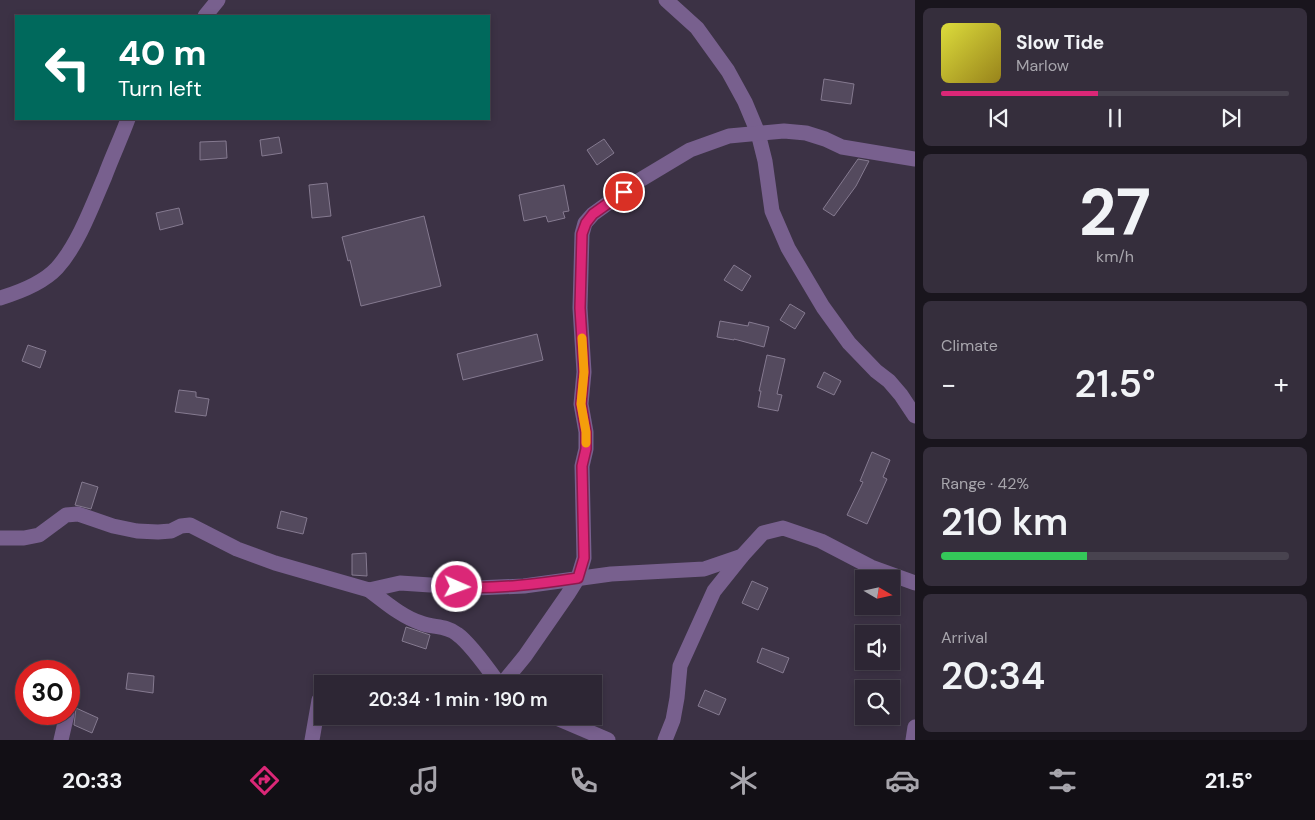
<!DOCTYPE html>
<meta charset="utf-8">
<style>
:root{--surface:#2d2634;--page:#352e3c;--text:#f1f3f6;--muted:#a7a5ac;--line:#48434f;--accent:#db2777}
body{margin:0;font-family:"DM Sans",sans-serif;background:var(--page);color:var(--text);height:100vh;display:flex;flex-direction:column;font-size:19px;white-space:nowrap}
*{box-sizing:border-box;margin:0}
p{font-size:16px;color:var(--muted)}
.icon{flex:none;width:28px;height:28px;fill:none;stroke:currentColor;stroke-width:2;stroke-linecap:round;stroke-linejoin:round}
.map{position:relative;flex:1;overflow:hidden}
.panel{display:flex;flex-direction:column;gap:8px;padding:8px;background:#19151d;width:400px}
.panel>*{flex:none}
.guide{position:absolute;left:15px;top:15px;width:475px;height:105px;border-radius:0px;box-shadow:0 2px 8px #0003,0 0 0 1px var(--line);background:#00695c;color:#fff;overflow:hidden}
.needle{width:32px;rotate:99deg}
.controls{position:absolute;left:855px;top:570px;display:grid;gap:10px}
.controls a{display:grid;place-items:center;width:45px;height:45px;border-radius:0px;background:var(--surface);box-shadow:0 2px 8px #0003,0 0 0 1px var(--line);font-size:25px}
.speed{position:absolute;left:15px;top:660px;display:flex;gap:10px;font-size:25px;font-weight:700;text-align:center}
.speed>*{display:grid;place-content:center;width:65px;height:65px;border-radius:50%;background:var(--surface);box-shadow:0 2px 8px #0003,0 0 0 1px var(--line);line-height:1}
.speed .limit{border:8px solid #d22;background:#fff;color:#111}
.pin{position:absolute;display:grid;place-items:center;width:42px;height:42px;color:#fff;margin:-21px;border:2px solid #fff;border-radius:50%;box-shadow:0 1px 5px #0007}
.me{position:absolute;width:55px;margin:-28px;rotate:92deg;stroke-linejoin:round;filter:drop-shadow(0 0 4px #0008)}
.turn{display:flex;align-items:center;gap:18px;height:105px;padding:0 20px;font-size:22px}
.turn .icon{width:65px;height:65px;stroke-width:2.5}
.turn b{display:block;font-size:35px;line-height:42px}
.big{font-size:38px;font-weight:600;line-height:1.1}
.panel .tile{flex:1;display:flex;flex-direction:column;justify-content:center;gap:8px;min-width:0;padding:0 18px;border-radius:8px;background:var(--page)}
.panel .dial{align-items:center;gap:0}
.dial b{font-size:65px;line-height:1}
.song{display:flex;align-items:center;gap:15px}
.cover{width:60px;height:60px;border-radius:8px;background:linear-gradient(135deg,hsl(60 70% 55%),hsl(50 70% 35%))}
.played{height:5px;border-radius:2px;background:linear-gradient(90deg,var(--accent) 45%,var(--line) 45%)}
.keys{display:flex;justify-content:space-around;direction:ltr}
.heat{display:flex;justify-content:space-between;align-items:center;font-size:28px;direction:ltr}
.charge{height:8px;border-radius:4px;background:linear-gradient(90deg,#34c759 42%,var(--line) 0)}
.trip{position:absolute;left:314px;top:675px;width:288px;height:50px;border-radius:0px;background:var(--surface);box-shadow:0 2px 8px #0003,0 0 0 1px var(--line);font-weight:600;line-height:50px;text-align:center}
.tab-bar{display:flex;height:80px;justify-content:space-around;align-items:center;background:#120f15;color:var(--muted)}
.tab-bar .icon{width:35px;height:35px}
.tab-bar .active{color:var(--accent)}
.tab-bar b{font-size:22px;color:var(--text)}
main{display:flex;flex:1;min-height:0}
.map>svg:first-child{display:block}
</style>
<main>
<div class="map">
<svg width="915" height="740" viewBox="0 0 915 740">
<rect width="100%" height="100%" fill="#3c3245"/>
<g fill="#544a5e" stroke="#857a90">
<path d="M 824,79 L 854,84 L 851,104 L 821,100 Z"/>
<path d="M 279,137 L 282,153 L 262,156 L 260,140 Z"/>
<path d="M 604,139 L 614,153 L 597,165 L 587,150 Z"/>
<path d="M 226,141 L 227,158 L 200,160 L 200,142 Z"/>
<path d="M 858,159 L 869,161 L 856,186 L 834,216 L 823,209 Z"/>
<path d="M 327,183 L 331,216 L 312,218 L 309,185 Z"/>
<path d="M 564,185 L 569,211 L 563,212 L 565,218 L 548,222 L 546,216 L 524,221 L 519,195 Z"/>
<path d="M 179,208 L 183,224 L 160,230 L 156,213 Z"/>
<path d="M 424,216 L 441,286 L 361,306 L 350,260 L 348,261 L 342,237 Z"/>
<path d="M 734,265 L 751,276 L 742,291 L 724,280 Z"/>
<path d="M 790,304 L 805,313 L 795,329 L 780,320 Z"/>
<path d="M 720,321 L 748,326 L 749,322 L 769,327 L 764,347 L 734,339 L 734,340 L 717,337 Z"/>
<path d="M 537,334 L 543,360 L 463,380 L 457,354 Z"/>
<path d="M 28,345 L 46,351 L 40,368 L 22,361 Z"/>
<path d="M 767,355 L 785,359 L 777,394 L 782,395 L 778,411 L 758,407 L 761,391 L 759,391 Z"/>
<path d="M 824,372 L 841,381 L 834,395 L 817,387 Z"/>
<path d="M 179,390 L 196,392 L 196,397 L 209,399 L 206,416 L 175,412 Z"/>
<path d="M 872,452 L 890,460 L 883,477 L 887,479 L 867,524 L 847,515 L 863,482 L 860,481 Z"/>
<path d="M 82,482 L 98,487 L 91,509 L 75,505 Z"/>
<path d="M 281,511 L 307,518 L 303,534 L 277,528 Z"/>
<path d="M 366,553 L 367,576 L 352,575 L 352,554 Z"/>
<path d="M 752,581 L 768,588 L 758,610 L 742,603 Z"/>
<path d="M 406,627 L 430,635 L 426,649 L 402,641 Z"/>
<path d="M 762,648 L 789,658 L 783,673 L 757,662 Z"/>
<path d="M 128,673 L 154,676 L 153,693 L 126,689 Z"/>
<path d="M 705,690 L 726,699 L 719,715 L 698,706 Z"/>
<path d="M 76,708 L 98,718 L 92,733 L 74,725 Z"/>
</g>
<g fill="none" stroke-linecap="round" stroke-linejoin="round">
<g stroke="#78608e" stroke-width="15">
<path d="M 666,0 L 697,28 L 728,71 L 745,102 L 758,133 L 765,161 L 772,211 L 788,248 L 823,307 L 849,343 L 876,371 L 889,381 L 901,395 L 915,416"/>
<path d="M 205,16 L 218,0"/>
<path d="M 0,298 C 20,292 43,283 57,268 C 78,245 93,204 105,176 C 112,157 121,138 128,119"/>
<path d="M 0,538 L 24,538 L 39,535 L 66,515 L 78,514 L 113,526 L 137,531 L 158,532 L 171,531 L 181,526 L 190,525 L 237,549 L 275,563 L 369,590 L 400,583 L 476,588 L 524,586 L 611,574 L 704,569 L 742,556 L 763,533 L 783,528 L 821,541 L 871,567 L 915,583"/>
<path d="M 369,590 C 385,602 402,617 421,623 C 433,628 446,625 457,634 C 470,643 489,670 499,684"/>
<path d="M 374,684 L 404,682 L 413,684"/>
<path d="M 502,684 L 525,656 L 568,594 L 578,578 L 584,558 L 582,466 L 586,449 L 586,432 L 581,404 L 584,372 L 580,308 L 582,234 L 585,223 L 593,214 L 640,180 L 690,150 L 729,136 L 784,131 L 806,133 L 825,139 L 842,147 L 915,159"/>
<path d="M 552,716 L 608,740"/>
<path d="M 61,740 L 67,714"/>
<path d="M 312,740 L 319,700 L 322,697"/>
<path d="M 665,740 L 673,720 L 677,698 L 680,666 L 714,591 L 742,556"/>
<path d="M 913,740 L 915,727"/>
</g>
</g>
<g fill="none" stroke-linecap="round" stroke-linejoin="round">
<g stroke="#8e194d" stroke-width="12">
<path id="route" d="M 457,587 C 498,589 538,584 578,578 L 584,558 L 582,466 L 586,449 L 586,432 L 581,404 L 584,372 L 580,308 L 582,234 L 586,223 L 593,214 L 624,192"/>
</g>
<use href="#route" stroke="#db2777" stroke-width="9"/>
<path stroke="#f59e0b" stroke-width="9" d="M 582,338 L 584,372 L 581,404 L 586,432 L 586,443"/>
</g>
</svg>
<div class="controls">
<a><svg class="needle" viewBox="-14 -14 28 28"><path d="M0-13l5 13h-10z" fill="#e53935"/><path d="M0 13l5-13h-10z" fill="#a7a5ac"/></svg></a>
<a><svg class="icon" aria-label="sound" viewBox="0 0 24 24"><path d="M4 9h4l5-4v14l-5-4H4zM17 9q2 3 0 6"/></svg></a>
<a><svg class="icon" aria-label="search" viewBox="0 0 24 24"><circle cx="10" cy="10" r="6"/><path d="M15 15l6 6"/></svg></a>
</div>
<div class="speed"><div class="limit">30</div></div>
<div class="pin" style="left:624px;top:192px;background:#d93025"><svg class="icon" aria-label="arrive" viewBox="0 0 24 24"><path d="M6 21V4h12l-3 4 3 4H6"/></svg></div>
<svg class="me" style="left:457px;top:587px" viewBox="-20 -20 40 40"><circle r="17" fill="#db2777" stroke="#fff" stroke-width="3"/><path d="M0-11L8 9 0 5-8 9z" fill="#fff"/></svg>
<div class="trip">20:34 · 1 min · 190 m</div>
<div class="guide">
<div class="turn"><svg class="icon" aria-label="left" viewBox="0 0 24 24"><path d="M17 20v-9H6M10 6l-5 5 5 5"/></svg><div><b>40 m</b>Turn left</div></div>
</div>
</div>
<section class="panel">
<div class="tile">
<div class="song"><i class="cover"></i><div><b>Slow Tide</b><p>Marlow</p></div></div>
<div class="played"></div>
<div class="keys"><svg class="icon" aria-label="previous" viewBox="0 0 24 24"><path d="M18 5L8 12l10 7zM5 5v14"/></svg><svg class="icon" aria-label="pause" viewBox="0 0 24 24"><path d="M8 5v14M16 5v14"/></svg><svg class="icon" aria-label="next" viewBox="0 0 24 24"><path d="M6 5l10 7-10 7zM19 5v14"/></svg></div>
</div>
<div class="tile dial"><b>27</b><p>km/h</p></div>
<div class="tile"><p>Climate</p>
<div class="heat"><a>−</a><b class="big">21.5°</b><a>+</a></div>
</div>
<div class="tile"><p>Range · 42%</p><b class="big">210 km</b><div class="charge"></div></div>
<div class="tile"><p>Arrival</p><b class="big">20:34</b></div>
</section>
</main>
<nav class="tab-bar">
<b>20:33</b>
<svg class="icon active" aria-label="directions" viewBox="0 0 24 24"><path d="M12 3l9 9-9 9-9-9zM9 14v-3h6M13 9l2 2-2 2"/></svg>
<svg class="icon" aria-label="music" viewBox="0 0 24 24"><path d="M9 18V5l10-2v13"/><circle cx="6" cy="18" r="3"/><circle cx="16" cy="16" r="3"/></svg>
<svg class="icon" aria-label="phone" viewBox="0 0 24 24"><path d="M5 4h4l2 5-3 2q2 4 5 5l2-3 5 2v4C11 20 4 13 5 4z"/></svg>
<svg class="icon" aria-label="climate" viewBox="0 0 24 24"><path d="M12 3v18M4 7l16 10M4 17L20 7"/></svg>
<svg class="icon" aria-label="car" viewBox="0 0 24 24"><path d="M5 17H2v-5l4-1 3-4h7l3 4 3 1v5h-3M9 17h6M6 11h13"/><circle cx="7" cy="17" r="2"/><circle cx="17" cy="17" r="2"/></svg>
<svg class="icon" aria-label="filters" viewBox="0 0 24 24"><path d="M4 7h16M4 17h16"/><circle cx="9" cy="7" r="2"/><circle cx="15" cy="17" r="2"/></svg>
<b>21.5°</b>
</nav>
